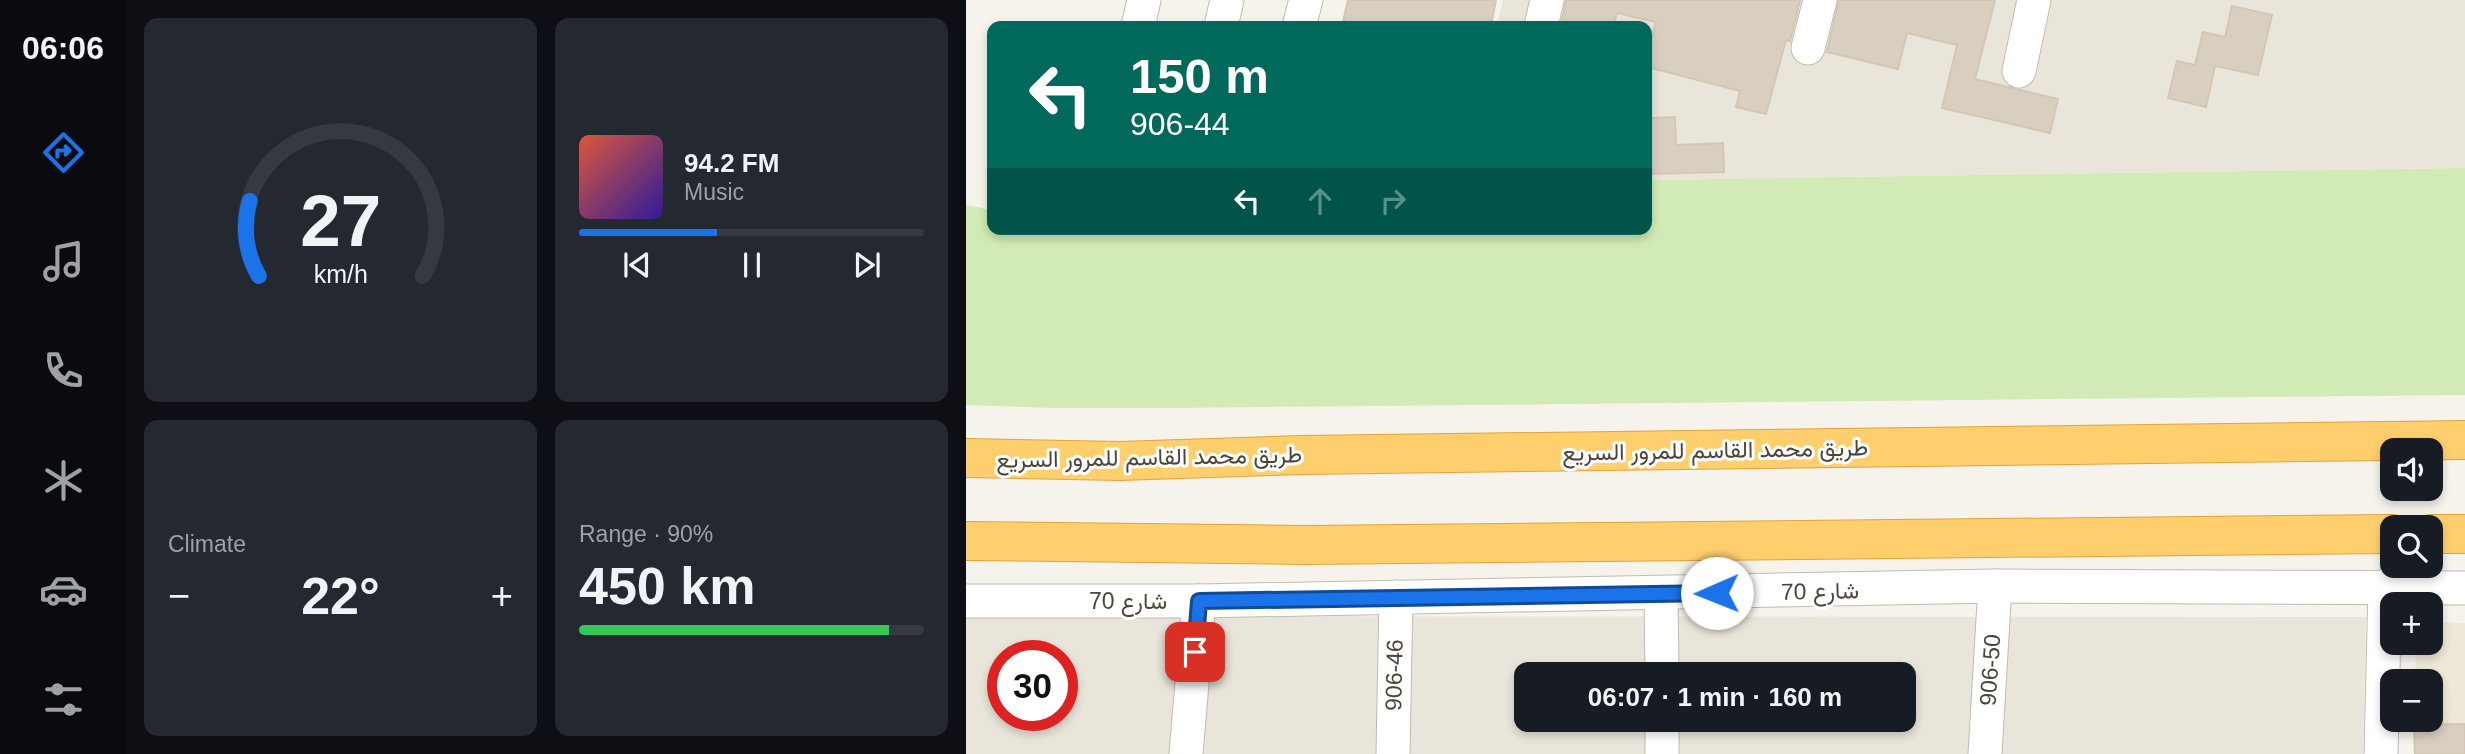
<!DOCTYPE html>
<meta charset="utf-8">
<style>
:root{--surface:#171b24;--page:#242831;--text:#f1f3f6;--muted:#9ea1a6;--line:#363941;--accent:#1a73e8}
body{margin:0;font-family:Helvetica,Vazirmatn,sans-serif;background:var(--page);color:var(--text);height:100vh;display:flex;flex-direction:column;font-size:26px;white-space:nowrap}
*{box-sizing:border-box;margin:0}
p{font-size:23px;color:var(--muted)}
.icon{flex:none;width:38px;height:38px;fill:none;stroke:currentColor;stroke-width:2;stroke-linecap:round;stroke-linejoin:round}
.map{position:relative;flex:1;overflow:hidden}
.drawer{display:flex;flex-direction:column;gap:18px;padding:18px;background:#0d0f14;width:840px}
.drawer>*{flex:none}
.top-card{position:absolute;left:21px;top:21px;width:665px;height:214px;border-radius:14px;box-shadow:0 4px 10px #0003;background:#00695c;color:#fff;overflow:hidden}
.controls{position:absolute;left:1414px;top:438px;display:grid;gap:14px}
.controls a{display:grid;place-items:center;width:63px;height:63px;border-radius:14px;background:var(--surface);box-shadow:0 4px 10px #0003;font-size:35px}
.speed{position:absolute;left:21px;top:640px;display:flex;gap:14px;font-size:35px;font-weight:700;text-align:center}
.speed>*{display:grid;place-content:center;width:91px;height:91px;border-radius:50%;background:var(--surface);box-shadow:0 4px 10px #0003;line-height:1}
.speed .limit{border:10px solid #d22;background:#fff;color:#111}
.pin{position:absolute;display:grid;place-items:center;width:60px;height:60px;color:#fff;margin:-30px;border-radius:14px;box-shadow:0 4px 10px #0006}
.me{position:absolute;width:77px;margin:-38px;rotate:269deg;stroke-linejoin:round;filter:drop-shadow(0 0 5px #0008)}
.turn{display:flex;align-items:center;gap:24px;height:147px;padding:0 28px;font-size:32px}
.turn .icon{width:91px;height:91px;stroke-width:2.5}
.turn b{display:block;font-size:49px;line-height:60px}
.lanes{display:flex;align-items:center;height:66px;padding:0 28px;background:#0003;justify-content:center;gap:35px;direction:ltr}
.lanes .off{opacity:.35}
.big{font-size:52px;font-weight:800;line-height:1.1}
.drawer .tile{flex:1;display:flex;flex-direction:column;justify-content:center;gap:10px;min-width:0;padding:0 24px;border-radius:14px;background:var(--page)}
.drawer .dial{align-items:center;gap:0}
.dial svg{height:182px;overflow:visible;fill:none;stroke:var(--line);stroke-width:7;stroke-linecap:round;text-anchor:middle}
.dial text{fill:var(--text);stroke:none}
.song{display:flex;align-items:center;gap:21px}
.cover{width:84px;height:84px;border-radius:10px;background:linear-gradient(135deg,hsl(10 70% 55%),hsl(250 70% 35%))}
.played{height:7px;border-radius:4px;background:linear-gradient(90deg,var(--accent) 40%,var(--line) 40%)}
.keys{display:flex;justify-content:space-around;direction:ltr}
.heat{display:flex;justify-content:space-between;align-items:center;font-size:38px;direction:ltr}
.charge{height:10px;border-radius:5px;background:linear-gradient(90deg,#34c759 90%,var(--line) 0)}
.drawer .tiles{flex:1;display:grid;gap:18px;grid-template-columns:repeat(2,1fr)}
.trip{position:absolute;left:548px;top:662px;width:402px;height:70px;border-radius:14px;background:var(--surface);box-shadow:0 4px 10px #0003;font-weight:800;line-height:70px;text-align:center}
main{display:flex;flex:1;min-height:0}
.dock{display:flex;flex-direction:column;width:126px;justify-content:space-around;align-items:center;background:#090b0e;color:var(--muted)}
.dock .icon{width:49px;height:49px}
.dock .on{color:var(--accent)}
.dock b{font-size:32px;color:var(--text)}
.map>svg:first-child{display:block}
</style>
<main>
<nav class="dock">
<b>06:06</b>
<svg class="icon on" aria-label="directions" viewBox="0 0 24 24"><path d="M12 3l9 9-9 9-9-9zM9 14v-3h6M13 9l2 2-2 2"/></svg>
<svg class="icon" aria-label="music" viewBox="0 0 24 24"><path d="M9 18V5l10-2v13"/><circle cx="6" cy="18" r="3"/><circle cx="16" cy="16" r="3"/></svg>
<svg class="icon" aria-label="phone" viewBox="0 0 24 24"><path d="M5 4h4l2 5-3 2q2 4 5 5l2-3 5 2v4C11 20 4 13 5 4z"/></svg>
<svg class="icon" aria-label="climate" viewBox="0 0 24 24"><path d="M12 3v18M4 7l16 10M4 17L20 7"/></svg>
<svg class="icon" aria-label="car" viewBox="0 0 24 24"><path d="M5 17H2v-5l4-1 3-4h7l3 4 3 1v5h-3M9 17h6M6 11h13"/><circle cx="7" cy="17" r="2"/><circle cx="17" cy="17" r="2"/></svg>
<svg class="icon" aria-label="filters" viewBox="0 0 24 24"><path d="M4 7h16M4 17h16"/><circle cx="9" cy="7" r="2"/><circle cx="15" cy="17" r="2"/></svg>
</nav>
<section class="drawer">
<div class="tiles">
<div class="tile dial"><svg viewBox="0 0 100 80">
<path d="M14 69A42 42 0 1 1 86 69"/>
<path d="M14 69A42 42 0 0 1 10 36" stroke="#1a73e8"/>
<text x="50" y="56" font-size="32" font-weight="700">27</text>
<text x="50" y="72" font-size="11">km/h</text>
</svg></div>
<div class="tile">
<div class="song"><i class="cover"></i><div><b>94.2 FM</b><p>Music</p></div></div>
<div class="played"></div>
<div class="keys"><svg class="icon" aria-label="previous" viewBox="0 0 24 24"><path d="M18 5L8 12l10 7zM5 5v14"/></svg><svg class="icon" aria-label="pause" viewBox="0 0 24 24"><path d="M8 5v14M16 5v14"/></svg><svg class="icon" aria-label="next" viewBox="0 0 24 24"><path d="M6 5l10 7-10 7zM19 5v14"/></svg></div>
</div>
<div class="tile"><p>Climate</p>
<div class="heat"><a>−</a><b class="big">22°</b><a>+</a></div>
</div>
<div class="tile"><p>Range · 90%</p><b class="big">450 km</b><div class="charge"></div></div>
</div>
</section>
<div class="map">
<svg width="1499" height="754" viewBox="0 0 1499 754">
<rect width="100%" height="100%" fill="#f6f3ec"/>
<g fill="#eae5da" fill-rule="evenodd">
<path d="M 537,0 L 1499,0 L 1499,168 L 681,180 L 681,26 L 531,26 Z"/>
<path d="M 0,616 L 1400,617 L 1397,754 L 0,754 ZM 37,656 L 96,656 L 96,716 L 37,716 ZM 560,674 L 938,674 L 938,719 L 560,719 Z"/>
</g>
<path fill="#efe8d6" d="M 1465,622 L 1499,623 L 1499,754 L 1448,754 L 1448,719 L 1465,719 L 1465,681 L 1449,681 L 1450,642 L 1465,642 Z"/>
<path fill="#d2eab5" d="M 1499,168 L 1499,395 L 203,408 L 88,408 L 0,405 L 0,205 L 26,210 L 26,229 L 681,229 L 681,180 Z"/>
<g fill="#d8cfc1" stroke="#d3c7b4" stroke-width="2">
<path d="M 382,0 L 530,0 L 525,26 L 376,26 Z"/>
<path d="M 600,0 L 834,0 L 824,41 L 820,40 L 800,114 L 770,107 L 774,91 L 681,67 L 681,56 L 690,22 L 651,13 L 647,26 L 595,26 Z"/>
<path d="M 873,0 L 1029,0 L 1009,79 L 1092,99 L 1084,133 L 976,108 L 991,45 L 941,33 L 932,69 L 861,52 Z"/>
<path d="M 1266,6 L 1306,15 L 1292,75 L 1249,66 L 1240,107 L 1202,98 L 1211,61 L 1229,65 L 1237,32 L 1259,37 Z"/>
<path d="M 709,117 L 710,145 L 757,143 L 758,172 L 681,174 L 681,118 Z"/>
<path d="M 1499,724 L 1499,754 L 1449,754 L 1448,725 Z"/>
</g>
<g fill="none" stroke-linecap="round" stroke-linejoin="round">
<g stroke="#c2bbae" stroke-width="35">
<g id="minor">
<path d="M 172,26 L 178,0"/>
<path d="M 255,26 L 261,0"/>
<path d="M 333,26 L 340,0"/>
<path d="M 575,26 L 581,0"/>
<path d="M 842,48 L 854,0"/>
<path d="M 1053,71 L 1068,0"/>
<path d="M 695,594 L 696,674"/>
<path d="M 0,601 L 233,601 L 1029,586 L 1499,588"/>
<path d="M 696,719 L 696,754"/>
<path d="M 220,754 L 233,601"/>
<path d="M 427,754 L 430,597"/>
<path d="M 1019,754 L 1029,586"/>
<path d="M 1415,754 L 1419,586"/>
</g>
</g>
<g stroke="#e0a43c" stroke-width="40">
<g id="highway">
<path d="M 0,458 L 154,461 L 335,455 L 1499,440"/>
<path d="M 1465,534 L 1499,534"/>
<path d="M 0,541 L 338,545 L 1426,534"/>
</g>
</g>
<use href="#minor" stroke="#fff" stroke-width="33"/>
<use href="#highway" stroke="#ffcf6e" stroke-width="38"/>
</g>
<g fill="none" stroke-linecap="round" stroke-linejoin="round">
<g stroke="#114b97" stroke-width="18">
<path id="route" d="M 229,652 L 233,601 L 751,593"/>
</g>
<use href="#route" stroke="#1a73e8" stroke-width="12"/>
</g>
<g text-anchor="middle" stroke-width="6" stroke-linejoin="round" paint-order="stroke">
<g font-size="23" fill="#4b4439" stroke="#fff">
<text transform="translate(749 450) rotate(-1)" y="8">طريق محمد القاسم للمرور السريع</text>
<text transform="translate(183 457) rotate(-1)" y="8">طريق محمد القاسم للمرور السريع</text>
<text transform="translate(854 591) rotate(-1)" y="8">شارع 70</text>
<text x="162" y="609">شارع 70</text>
<text transform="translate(1024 670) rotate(-86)" y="8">906-50</text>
<text transform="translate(428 675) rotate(-89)" y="8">906-46</text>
</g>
</g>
</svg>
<div class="controls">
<a><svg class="icon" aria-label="sound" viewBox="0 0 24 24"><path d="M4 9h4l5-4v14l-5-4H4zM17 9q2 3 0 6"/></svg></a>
<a><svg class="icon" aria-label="search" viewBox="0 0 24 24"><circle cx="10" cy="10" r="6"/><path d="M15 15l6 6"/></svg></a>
<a>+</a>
<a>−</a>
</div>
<div class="speed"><div class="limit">30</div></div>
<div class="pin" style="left:229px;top:652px;background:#d93025"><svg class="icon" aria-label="arrive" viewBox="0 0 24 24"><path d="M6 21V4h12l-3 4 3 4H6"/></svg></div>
<svg class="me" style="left:751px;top:593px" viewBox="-20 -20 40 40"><circle r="19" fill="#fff"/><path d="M0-13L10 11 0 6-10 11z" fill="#1a73e8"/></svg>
<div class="trip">06:07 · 1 min · 160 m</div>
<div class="top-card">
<div class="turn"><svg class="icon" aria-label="left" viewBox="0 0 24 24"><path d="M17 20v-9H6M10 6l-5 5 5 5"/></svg><div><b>150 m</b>906-44</div></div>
<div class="lanes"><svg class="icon" aria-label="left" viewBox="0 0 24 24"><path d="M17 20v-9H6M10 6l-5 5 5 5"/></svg><svg class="icon off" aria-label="ahead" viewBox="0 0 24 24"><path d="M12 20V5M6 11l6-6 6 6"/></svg><svg class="icon off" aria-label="right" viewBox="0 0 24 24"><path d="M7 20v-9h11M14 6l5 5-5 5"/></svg></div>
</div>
</div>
</main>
